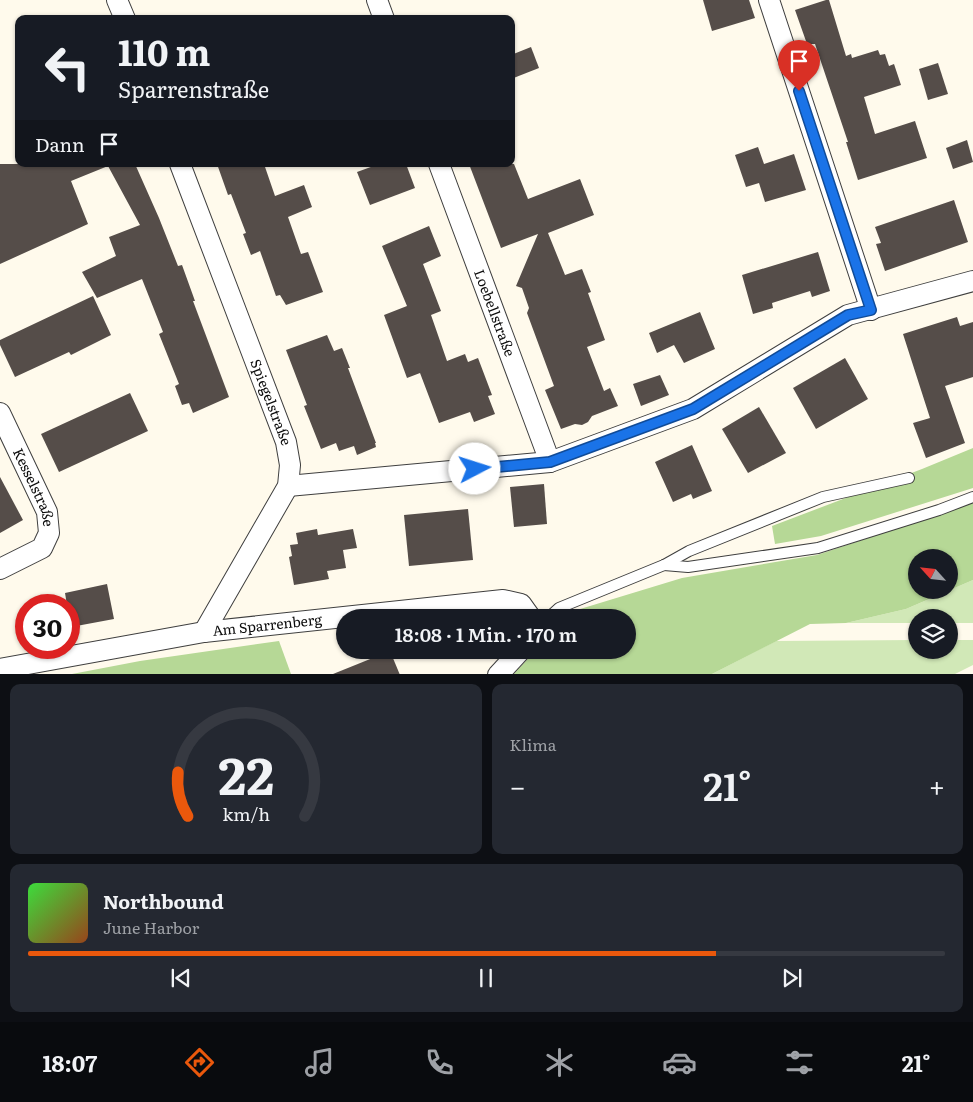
<!DOCTYPE html>
<html lang="de">
<meta charset="utf-8">
<style>
:root{--surface:#171b24;--page:#242831;--text:#f1f3f6;--muted:#9ea1a6;--line:#363941;--accent:#ea580c}
body{margin:0;font-family:Literata,serif;background:var(--page);color:var(--text);height:100vh;display:flex;flex-direction:column;font-size:19px;white-space:nowrap}
*{box-sizing:border-box;margin:0}
p{font-size:16px;color:var(--muted)}
.icon{flex:none;width:28px;height:28px;fill:none;stroke:currentColor;stroke-width:2;stroke-linecap:round;stroke-linejoin:round}
.map{position:relative;height:674px;overflow:hidden}
.panel{display:flex;flex-direction:column;gap:10px;padding:10px;background:#0d0f14;flex:1}
.panel>*{flex:none}
.banner{position:absolute;left:15px;top:15px;width:500px;height:152px;border-radius:10px;box-shadow:0 1px 4px #0004;background:#171b24;color:var(--text);overflow:hidden}
.needle{width:32px;rotate:297deg}
.tools{position:absolute;left:908px;top:549px;display:grid;gap:10px}
.tools a{display:grid;place-items:center;width:50px;height:50px;border-radius:50%;background:var(--surface);box-shadow:0 1px 4px #0004;font-size:25px}
.speed{position:absolute;left:15px;top:594px;display:flex;gap:10px;font-size:25px;font-weight:700;text-align:center}
.speed>*{display:grid;place-content:center;width:65px;height:65px;border-radius:50%;background:var(--surface);box-shadow:0 1px 4px #0004;line-height:1}
.speed .limit{border:8px solid #d22;background:#fff;color:#111}
.pin{position:absolute;display:grid;place-items:center;width:42px;height:42px;color:#fff;margin:-51px -21px;border-radius:50% 50% 50% 0;rotate:-45deg;box-shadow:0 0 5px #0007}
.pin .icon{rotate:45deg}
.me{position:absolute;width:55px;margin:-28px;rotate:85deg;stroke-linejoin:round;filter:drop-shadow(0 0 4px #0008)}
.turn{display:flex;align-items:center;gap:18px;height:105px;padding:0 20px;font-size:22px}
.turn .icon{width:65px;height:65px;stroke-width:2.5}
.turn b{display:block;font-size:35px;line-height:42px}
.then{display:flex;align-items:center;height:48px;padding:0 20px;background:#0003;gap:10px;font-size:19px}
.big{font-size:38px;font-weight:600;line-height:1.1}
.panel .card{flex:1;display:flex;flex-direction:column;justify-content:center;gap:8px;min-width:0;padding:0 18px;border-radius:10px;background:var(--page)}
.panel .dial{align-items:center;gap:0}
.dial svg{height:130px;overflow:visible;fill:none;stroke:var(--line);stroke-width:7;stroke-linecap:round;text-anchor:middle}
.dial text{fill:var(--text);stroke:none}
.song{display:flex;align-items:center;gap:15px}
.cover{width:60px;height:60px;border-radius:8px;background:linear-gradient(135deg,hsl(120 70% 55%),hsl(20 70% 35%))}
.played{height:5px;border-radius:2px;background:linear-gradient(90deg,var(--accent) 75%,var(--line) 75%)}
.keys{display:flex;justify-content:space-around;direction:ltr}
.heat{display:flex;justify-content:space-between;align-items:center;font-size:28px;direction:ltr}
.panel .tiles{flex:1;display:grid;gap:10px;grid-template-columns:1fr 1fr}
.card:last-child{grid-column:span 2}
.trip{position:absolute;left:336px;top:609px;width:300px;height:50px;border-radius:25px;background:var(--surface);box-shadow:0 1px 4px #0004;font-weight:600;line-height:50px;text-align:center}
.menu{display:flex;height:80px;justify-content:space-around;align-items:center;background:#090b0e;color:var(--muted)}
.menu .icon{width:35px;height:35px}
.menu .current{color:var(--accent)}
.menu b{font-size:22px;color:var(--text)}
.map>svg:first-child{display:block}
</style>
<div class="map">
<svg width="973" height="675" viewBox="0 0 973 675">
<rect width="100%" height="100%" fill="#fffaec"/>
<g fill="#d1e8b7">
<path d="M 973,580 L 973,623 L 949,623 L 949,618 L 916,618 L 916,623 L 846,623 L 906,609 Z"/>
<path d="M 916,640 L 916,650 L 949,650 L 949,640 L 973,640 L 973,665 L 953,675 L 712,674 L 776,641 Z"/>
</g>
<g fill="#b6d896" fill-rule="evenodd">
<path d="M 973,448 L 973,488 L 821,536 L 775,544 L 772,526 L 922,469 Z"/>
<path d="M 973,503 L 973,580 L 906,609 L 846,623 L 810,624 L 712,674 L 513,675 L 536,650 L 628,650 L 628,618 L 563,617 L 567,613 L 682,578 L 817,555 ZM 916,558 L 949,558 L 949,590 L 916,590 Z"/>
<path d="M 279,641 L 291,674 L 72,674 L 140,661 Z"/>
</g>
<g fill="#554d49">
<path d="M 703,0 L 749,0 L 755,18 L 712,31 Z"/>
<path d="M 826,0 L 829,0 L 846,56 L 851,54 L 852,58 L 878,50 L 880,55 L 885,54 L 889,66 L 894,64 L 901,85 L 864,97 L 875,134 L 915,121 L 927,158 L 858,180 L 846,142 L 848,142 L 815,44 L 807,44 L 795,10 Z"/>
<path d="M 531,47 L 539,68 L 511,79 L 511,55 Z"/>
<path d="M 938,63 L 948,94 L 928,100 L 919,69 Z"/>
<path d="M 967,140 L 973,162 L 953,169 L 946,148 Z"/>
<path d="M 758,147 L 764,164 L 794,154 L 806,190 L 765,202 L 759,183 L 746,187 L 735,155 Z"/>
<path d="M 0,164 L 135,164 L 159,218 L 178,266 L 182,265 L 195,301 L 193,301 L 229,397 L 193,413 L 189,403 L 182,405 L 175,386 L 179,384 L 159,334 L 163,332 L 142,279 L 97,298 L 82,272 L 116,256 L 109,237 L 140,225 L 108,166 L 71,181 L 88,224 L 0,264 Z"/>
<path d="M 217,164 L 264,164 L 275,196 L 304,185 L 312,207 L 288,217 L 301,254 L 308,252 L 323,292 L 286,305 L 280,295 L 276,296 L 260,251 L 251,255 L 243,234 L 246,233 L 231,194 L 228,195 Z"/>
<path d="M 379,164 L 406,164 L 415,188 L 370,205 L 357,172 Z"/>
<path d="M 469,164 L 514,164 L 528,199 L 580,179 L 594,215 L 548,233 L 565,275 L 582,269 L 591,292 L 588,293 L 605,340 L 587,347 L 604,391 L 610,388 L 618,406 L 592,416 L 588,422 L 582,425 L 575,424 L 561,429 L 545,390 L 554,386 L 527,313 L 529,308 L 522,288 L 516,286 L 538,234 L 501,248 Z"/>
<path d="M 954,200 L 968,242 L 885,271 L 876,244 L 881,243 L 875,227 Z"/>
<path d="M 429,226 L 441,256 L 423,264 L 441,311 L 431,315 L 447,361 L 465,354 L 468,362 L 478,358 L 492,395 L 488,396 L 495,414 L 474,422 L 470,412 L 439,423 L 420,373 L 407,378 L 384,315 L 407,306 L 382,246 Z"/>
<path d="M 818,252 L 830,291 L 812,297 L 810,291 L 772,303 L 773,308 L 753,314 L 742,275 Z"/>
<path d="M 93,296 L 111,335 L 71,355 L 69,352 L 15,377 L 0,345 L 0,340 Z"/>
<path d="M 700,312 L 715,349 L 684,363 L 674,345 L 657,353 L 649,333 Z"/>
<path d="M 957,317 L 960,326 L 973,322 L 973,377 L 945,386 L 965,443 L 926,458 L 913,423 L 930,418 L 903,334 Z"/>
<path d="M 327,335 L 334,351 L 342,348 L 350,368 L 348,368 L 376,443 L 375,443 L 376,447 L 357,455 L 354,446 L 339,451 L 336,443 L 321,449 L 304,406 L 307,405 L 286,350 Z"/>
<path d="M 845,358 L 868,399 L 816,429 L 793,388 Z"/>
<path d="M 660,375 L 669,395 L 641,406 L 633,384 Z"/>
<path d="M 130,393 L 148,431 L 59,472 L 41,434 Z"/>
<path d="M 759,407 L 786,453 L 748,473 L 722,429 Z"/>
<path d="M 692,445 L 712,491 L 693,499 L 691,494 L 673,502 L 655,462 Z"/>
<path d="M 0,477 L 23,520 L 0,533 Z"/>
<path d="M 544,484 L 547,524 L 514,527 L 510,487 Z"/>
<path d="M 468,509 L 473,560 L 409,566 L 404,515 Z"/>
<path d="M 317,529 L 318,535 L 353,529 L 357,548 L 343,550 L 346,568 L 327,571 L 329,579 L 294,585 L 289,557 L 292,556 L 290,545 L 298,544 L 296,533 Z"/>
<path d="M 107,584 L 114,619 L 71,627 L 69,605 L 67,605 L 65,593 Z"/>
<path d="M 390,651 L 400,675 L 333,675 L 333,674 Z"/>
</g>
<g fill="none" stroke-linecap="round" stroke-linejoin="round">
<g stroke="#3f3f3f" stroke-width="12">
<g id="service">
<path d="M 664,565 L 688,567 L 818,548 L 939,510 L 973,497"/>
<path d="M 548,618 L 559,608 L 664,565 L 689,551 L 823,497 L 909,478"/>
</g>
</g>
<g stroke="#3f3f3f" stroke-width="22">
<g id="minor">
<path d="M 117,0 L 125,19"/>
<path d="M 377,0 L 384,19"/>
<path d="M 769,0 L 871,310"/>
<path id="s1" d="M 180,164 L 286,442 L 290,465 L 288,486 L 204,632"/>
<path id="s2" d="M 439,164 L 550,462"/>
<path id="s3" d="M 0,413 L 47,512 L 49,533 L 42,548 L 0,569"/>
<path d="M 288,486 L 550,462 L 693,409 L 848,315 L 973,281"/>
<path id="s4" d="M 0,669 L 204,632 L 503,600 L 521,604 L 531,618"/>
<path d="M 498,675 L 521,650"/>
</g>
</g>
<use href="#service" stroke="#fff" stroke-width="10"/>
<use href="#minor" stroke="#fff" stroke-width="20"/>
</g>
<g fill="none" stroke-linecap="round" stroke-linejoin="round">
<g stroke="#114b97" stroke-width="12">
<path id="route" d="M 475,469 L 550,462 L 693,409 L 848,315 L 871,310 L 799,91"/>
</g>
<use href="#route" stroke="#1a73e8" stroke-width="9"/>
</g>
<g text-anchor="middle" stroke-width="5" stroke-linejoin="round" paint-order="stroke">
<g font-size="14" fill="#0c0c0c" stroke="#fff">
<text dy="5" stroke="none"><textPath href="#s2" startOffset="159">Loebellstraße</textPath></text>
<text dy="5" stroke="none"><textPath href="#s1" startOffset="255">Spiegelstraße</textPath></text>
<text dy="5" stroke="none"><textPath href="#s3" startOffset="82">Kesselstraße</textPath></text>
<text dy="5" stroke="none"><textPath href="#s4" startOffset="271">Am Sparrenberg</textPath></text>
</g>
</g>
</svg>
<div class="tools">
<a><svg class="needle" viewBox="-14 -14 28 28"><path d="M0-13l5 13h-10z" fill="#e53935"/><path d="M0 13l5-13h-10z" fill="#9ea1a6"/></svg></a>
<a><svg class="icon" aria-label="layers" viewBox="0 0 24 24"><path d="M12 4l9 5-9 5-9-5zM3 14l9 5 9-5"/></svg></a>
</div>
<div class="speed"><div class="limit">30</div></div>
<div class="pin" style="left:799px;top:91px;background:#d93025"><svg class="icon" aria-label="arrive" viewBox="0 0 24 24"><path d="M6 21V4h12l-3 4 3 4H6"/></svg></div>
<svg class="me" style="left:475px;top:469px" viewBox="-20 -20 40 40"><circle r="19" fill="#fff"/><path d="M0-13L10 11 0 6-10 11z" fill="#1a73e8"/></svg>
<div class="trip">18:08 · 1 Min. · 170 m</div>
<div class="banner">
<div class="turn"><svg class="icon" aria-label="left" viewBox="0 0 24 24"><path d="M17 20v-9H6M10 6l-5 5 5 5"/></svg><div><b>110 m</b>Sparrenstraße</div></div>
<div class="then">Dann<svg class="icon" aria-label="arrive" viewBox="0 0 24 24"><path d="M6 21V4h12l-3 4 3 4H6"/></svg></div>
</div>
</div>
<section class="panel">
<div class="tiles">
<div class="card dial"><svg viewBox="0 0 100 80">
<path d="M14 69A42 42 0 1 1 86 69"/>
<path d="M14 69A42 42 0 0 1 8 42" stroke="#ea580c"/>
<text x="50" y="56" font-size="32" font-weight="700">22</text>
<text x="50" y="72" font-size="11">km/h</text>
</svg></div>
<div class="card"><p>Klima</p>
<div class="heat"><a>−</a><b class="big">21°</b><a>+</a></div>
</div>
<div class="card">
<div class="song"><i class="cover"></i><div><b>Northbound</b><p>June Harbor</p></div></div>
<div class="played"></div>
<div class="keys"><svg class="icon" aria-label="previous" viewBox="0 0 24 24"><path d="M18 5L8 12l10 7zM5 5v14"/></svg><svg class="icon" aria-label="pause" viewBox="0 0 24 24"><path d="M8 5v14M16 5v14"/></svg><svg class="icon" aria-label="next" viewBox="0 0 24 24"><path d="M6 5l10 7-10 7zM19 5v14"/></svg></div>
</div>
</div>
</section>
<nav class="menu">
<b>18:07</b>
<svg class="icon current" aria-label="directions" viewBox="0 0 24 24"><path d="M12 3l9 9-9 9-9-9zM9 14v-3h6M13 9l2 2-2 2"/></svg>
<svg class="icon" aria-label="music" viewBox="0 0 24 24"><path d="M9 18V5l10-2v13"/><circle cx="6" cy="18" r="3"/><circle cx="16" cy="16" r="3"/></svg>
<svg class="icon" aria-label="phone" viewBox="0 0 24 24"><path d="M5 4h4l2 5-3 2q2 4 5 5l2-3 5 2v4C11 20 4 13 5 4z"/></svg>
<svg class="icon" aria-label="climate" viewBox="0 0 24 24"><path d="M12 3v18M4 7l16 10M4 17L20 7"/></svg>
<svg class="icon" aria-label="car" viewBox="0 0 24 24"><path d="M5 17H2v-5l4-1 3-4h7l3 4 3 1v5h-3M9 17h6M6 11h13"/><circle cx="7" cy="17" r="2"/><circle cx="17" cy="17" r="2"/></svg>
<svg class="icon" aria-label="filters" viewBox="0 0 24 24"><path d="M4 7h16M4 17h16"/><circle cx="9" cy="7" r="2"/><circle cx="15" cy="17" r="2"/></svg>
<b>21°</b>
</nav>
